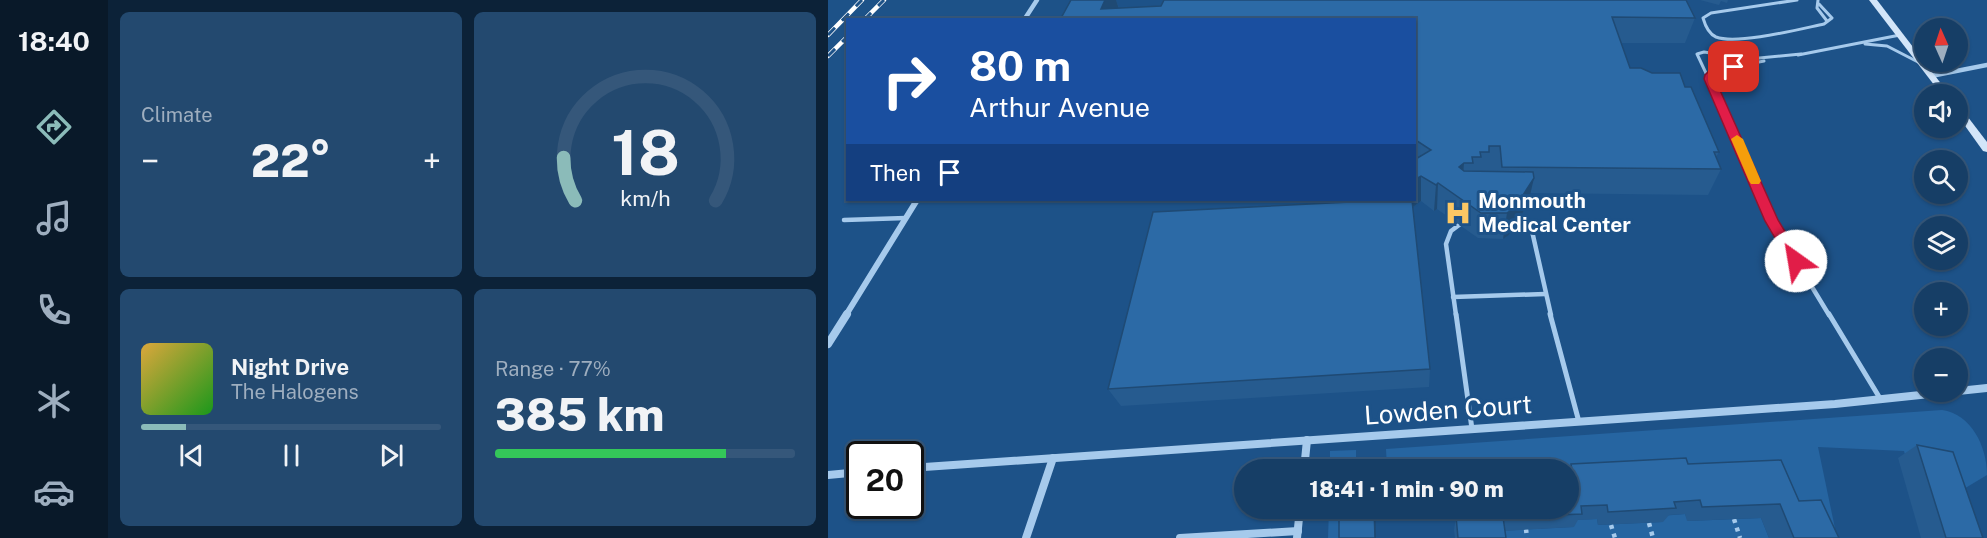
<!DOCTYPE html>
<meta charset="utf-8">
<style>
:root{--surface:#163e66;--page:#23496f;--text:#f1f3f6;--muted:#9eaebf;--line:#35577a;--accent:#8bbbb9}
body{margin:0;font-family:"Public Sans",sans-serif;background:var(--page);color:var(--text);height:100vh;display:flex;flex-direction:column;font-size:22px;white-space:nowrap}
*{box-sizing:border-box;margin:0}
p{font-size:20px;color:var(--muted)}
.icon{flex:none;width:33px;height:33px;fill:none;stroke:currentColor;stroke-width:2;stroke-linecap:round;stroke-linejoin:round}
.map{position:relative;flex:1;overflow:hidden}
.side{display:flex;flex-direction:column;gap:12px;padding:12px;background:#0c2238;width:720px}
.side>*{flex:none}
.guide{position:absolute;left:18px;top:18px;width:570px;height:183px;border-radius:0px;box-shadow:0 2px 4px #0004,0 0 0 2px var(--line);background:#1a4fa0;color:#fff;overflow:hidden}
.needle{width:39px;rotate:357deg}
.tools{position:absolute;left:1086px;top:18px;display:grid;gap:12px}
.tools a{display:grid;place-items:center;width:54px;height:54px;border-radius:50%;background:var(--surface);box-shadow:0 2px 4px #0004,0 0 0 2px var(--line);font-size:30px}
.speed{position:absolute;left:18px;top:441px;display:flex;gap:12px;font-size:30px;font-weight:700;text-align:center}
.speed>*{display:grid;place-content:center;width:78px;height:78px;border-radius:50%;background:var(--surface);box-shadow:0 2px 4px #0004,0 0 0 2px var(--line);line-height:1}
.speed .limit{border:3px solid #111;border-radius:9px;background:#fff;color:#111}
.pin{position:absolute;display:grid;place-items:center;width:51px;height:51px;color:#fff;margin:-26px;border-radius:12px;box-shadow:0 3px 9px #0006}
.me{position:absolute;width:66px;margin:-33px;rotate:328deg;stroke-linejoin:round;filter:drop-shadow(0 0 4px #0008)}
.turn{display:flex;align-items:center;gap:21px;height:126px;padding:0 24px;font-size:27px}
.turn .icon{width:78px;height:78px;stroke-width:2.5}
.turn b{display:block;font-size:42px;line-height:51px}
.then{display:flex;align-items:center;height:57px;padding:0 24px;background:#0003;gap:12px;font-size:22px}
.big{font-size:45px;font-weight:800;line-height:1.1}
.side .card{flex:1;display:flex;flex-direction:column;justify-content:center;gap:9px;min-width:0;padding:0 21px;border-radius:9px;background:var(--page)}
.side .dial{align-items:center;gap:0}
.dial svg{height:156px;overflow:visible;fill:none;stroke:var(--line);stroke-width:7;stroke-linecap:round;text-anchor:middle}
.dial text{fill:var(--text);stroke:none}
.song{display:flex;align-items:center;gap:18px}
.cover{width:72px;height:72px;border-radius:9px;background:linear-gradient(135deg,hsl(40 70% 55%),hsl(120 70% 35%))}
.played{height:6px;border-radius:3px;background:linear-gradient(90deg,var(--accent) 15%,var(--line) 15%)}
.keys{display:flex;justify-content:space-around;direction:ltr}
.heat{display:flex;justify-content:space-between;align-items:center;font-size:33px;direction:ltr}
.charge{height:9px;border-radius:4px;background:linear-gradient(90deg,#34c759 77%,var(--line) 0)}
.side .tiles{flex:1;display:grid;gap:12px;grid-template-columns:repeat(2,1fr)}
.trip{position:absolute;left:406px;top:459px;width:345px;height:60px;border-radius:30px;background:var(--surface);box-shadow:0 2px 4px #0004,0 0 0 2px var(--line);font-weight:800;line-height:60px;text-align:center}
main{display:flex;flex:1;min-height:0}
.tab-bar{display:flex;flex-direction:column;width:108px;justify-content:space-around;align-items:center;background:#091929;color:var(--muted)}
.tab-bar .icon{width:42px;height:42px}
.tab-bar .current{color:var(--accent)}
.tab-bar b{font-size:27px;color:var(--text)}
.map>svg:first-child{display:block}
</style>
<main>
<nav class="tab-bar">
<b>18:40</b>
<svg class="icon current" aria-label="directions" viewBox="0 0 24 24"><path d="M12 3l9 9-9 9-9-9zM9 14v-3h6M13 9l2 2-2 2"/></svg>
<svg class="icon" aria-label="music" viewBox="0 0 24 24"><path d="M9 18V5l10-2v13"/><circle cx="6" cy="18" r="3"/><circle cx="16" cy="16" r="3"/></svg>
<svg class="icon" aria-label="phone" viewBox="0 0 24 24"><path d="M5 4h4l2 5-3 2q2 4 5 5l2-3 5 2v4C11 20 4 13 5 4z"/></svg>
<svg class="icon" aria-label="climate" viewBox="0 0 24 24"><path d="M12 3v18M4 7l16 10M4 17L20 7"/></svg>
<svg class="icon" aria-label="car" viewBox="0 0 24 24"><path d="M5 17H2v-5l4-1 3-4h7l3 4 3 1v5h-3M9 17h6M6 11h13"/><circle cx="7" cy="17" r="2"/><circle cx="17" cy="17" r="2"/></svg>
</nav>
<section class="side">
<div class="tiles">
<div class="card"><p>Climate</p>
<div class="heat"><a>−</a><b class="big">22°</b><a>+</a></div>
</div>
<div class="card dial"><svg viewBox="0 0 100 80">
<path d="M14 69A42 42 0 1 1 86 69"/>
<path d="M14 69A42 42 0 0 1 8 47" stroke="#8bbbb9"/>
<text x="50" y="56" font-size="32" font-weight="700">18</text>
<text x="50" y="72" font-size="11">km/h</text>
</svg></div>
<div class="card">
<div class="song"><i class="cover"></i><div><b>Night Drive</b><p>The Halogens</p></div></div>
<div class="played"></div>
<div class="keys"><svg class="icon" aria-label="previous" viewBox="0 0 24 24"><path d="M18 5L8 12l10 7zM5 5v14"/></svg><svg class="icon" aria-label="pause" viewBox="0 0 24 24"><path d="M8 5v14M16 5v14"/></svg><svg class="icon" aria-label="next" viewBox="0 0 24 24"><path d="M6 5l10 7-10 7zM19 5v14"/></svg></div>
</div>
<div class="card"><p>Range · 77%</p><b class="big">385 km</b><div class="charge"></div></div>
</div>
</section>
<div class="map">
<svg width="1159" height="538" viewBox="0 0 1159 538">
<rect width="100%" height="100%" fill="#1d5288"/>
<g fill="#2665a1">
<path d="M 1114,410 C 1143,414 1159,446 1159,475 L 1129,493 L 1079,462 L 1076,451 L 990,447 L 1009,538 L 983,538 L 973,514 L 741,470 L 559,469 L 558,449 Z"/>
<path d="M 528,450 L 528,469 L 502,469 L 502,451 Z"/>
<path d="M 501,509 L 514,509 L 514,538 L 500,538 Z"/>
<path d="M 857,514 L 860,521 L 933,518 L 941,538 L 671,538 L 670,531 L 745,527 L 744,520 L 769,519 L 770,525 L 834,522 L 833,516 Z"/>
</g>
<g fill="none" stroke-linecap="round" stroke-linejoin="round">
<g stroke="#a6caec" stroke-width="4.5" stroke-dasharray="4 5" stroke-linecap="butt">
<path d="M 906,519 L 912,538"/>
<path d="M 821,523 L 825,538"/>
<path d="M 783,525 L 787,538"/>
<path d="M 698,529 L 699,538"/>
</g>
<g stroke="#a6caec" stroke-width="3">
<path d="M 969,0 L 883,13 L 875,18 C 877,25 881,34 888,37 C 909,45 972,29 996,24 L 1004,18 L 991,4"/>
<path d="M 990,0 L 989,8 L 999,21"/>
<path d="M 1037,44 L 1059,46 L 1090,62"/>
<path d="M 970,55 L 1072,35"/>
<path d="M 882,79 L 882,75 L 891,70 L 936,61"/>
<path d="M 909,139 L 869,54 L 876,52 L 921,59 L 973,54"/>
</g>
<g stroke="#a6caec" stroke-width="4.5">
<path d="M 908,138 L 944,221 L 1001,315"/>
<path d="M 687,217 L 704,231 L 723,315"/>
<path d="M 16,220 L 78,218"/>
<path d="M 625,297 L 717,294"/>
<path d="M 628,315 L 618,244 L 623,231 L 635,222"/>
</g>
<g stroke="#a6caec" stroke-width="5">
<path d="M 628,314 L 644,429"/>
<path d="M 722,314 L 751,422"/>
<path d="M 1001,314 L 1053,400"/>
</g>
<g stroke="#a6caec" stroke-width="4.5">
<path d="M 196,20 L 209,0"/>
<path d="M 1093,63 L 1128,68"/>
<path d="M 1103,76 L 1159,65"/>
</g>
<path stroke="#a6caec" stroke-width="6" d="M 18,315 L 89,200"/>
<g stroke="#a6caec" stroke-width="8">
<path d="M 0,344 L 19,314"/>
<path d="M 82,468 L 1007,404 L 1159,388"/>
<path d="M 476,470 L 479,440"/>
<path d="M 0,475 L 32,472"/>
<path d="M 198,538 L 225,458"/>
<path d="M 352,538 L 470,531"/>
<path d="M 469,538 L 472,508"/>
</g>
<g fill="#d2e5f9" fill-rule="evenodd">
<path d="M 1041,0 L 1049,0 L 1121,94 L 1113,94 Z"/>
<path d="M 1130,107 L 1133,108 L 1159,142 L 1159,152 L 1155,151 L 1130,116 Z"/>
</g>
<g stroke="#fff" stroke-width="4.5">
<g id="rail">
<path d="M 36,20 L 56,0"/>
<path d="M 0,35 L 34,0"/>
<path d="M 0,56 L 20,36"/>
</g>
</g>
<use href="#rail" stroke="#1d5288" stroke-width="3" stroke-dasharray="10" stroke-linecap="butt"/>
</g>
<g fill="#265b8f">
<path d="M 243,0 L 288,0 L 291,8 L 333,6 L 867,18 L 857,43 L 793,43 L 802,68 L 857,87 L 891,152 L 888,157 L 893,169 L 880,195 L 702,193 L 700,204 L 681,235 L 675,239 L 650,238 L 609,209 L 606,211 L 593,201 L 585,207 L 602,369 L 601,387 L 293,406 L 280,389 L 537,202 L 537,200 L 586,200 L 586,20 L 232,20 Z"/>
<path d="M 872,0 L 900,0 L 899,3 L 893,1 L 891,5 Z"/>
<path d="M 1089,445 L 1155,538 L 1093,538 L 1070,458 Z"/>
<path d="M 743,464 L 860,464 L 971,501 L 1011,538 L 941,538 L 933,518 L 859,521 L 857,514 L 841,515 L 835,522 L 770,525 L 769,519 L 750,520 L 746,527 L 676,531 L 678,538 L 627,538 L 626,530 L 628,516 L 647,516 L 646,508 L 741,508 L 741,470 L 740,470 Z"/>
</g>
<g fill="#1f4a74">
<path d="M 277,0 L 288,0 L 292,12 L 273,9 Z"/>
<path d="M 636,163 L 634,189 L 631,167 Z"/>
<path d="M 593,176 L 593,201 L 585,207 L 582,213 L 582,200 L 586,200 L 586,180 Z"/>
<path d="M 706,178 L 700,204 L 681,235 L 675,239 L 679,213 Z"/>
<path d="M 610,183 L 609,209 L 606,211 L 608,185 Z"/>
<path d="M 546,508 L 547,508 L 548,538 L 547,538 Z"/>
</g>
<g fill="#2c6aa6" stroke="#1f4a74" stroke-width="1.5">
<path d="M 243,0 L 277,0 L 273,9 L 333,6 L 336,0 L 858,0 L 867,18 L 784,17 L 802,68 L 813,68 L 824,73 L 852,73 L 857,87 L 863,87 L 891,152 L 886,152 L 893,169 L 674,167 L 672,146 L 661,146 L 661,152 L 652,152 L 653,157 L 644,157 L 645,163 L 636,163 L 631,167 L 636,171 L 705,172 L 706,178 L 686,209 L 679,213 L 653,213 L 610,183 L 608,185 L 593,176 L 586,180 L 586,160 L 603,150 L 586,139 L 586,20 L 232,20 Z"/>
<path d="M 542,200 L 549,200 L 549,202 L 584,200 L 602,369 L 280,389 L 325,212 L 542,201 Z"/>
<path d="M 1089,445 L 1125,452 L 1155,538 L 1118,538 Z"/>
<path d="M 858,458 L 860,464 L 953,460 L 971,501 L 993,500 L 1011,538 L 966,538 L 952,504 L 874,507 L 872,500 L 846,502 L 848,508 L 780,512 L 779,505 L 753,506 L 754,514 L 675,517 L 678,538 L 630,538 L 628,516 L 652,516 L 651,508 L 741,508 L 741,470 L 744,470 L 743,464 Z"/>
<path d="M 511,508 L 546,508 L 547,538 L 511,538 Z"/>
</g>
<path fill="#e11d48" stroke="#92132f" stroke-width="1.5" d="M 906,64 L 911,67 L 910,69 L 889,74 L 887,79 L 950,220 L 975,261 L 973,265 L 963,265 L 937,221 L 876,79 L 877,75 L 882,70 Z"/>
<path fill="#f59e0b" d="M 909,135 L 915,139 L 933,181 L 931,184 L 923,184 L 921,181 L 903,139 Z"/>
<defs>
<g id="hospital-bare" transform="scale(2.07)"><path d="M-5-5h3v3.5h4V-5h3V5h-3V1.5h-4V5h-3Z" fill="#fbc764" stroke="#1d5288" stroke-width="2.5" paint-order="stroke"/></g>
</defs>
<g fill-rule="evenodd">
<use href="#hospital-bare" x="630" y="213"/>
</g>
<g text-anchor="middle" stroke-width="6" stroke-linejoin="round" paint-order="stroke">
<g font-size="21" font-weight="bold" fill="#fff" stroke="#1d5288" text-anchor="start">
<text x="650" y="208">Monmouth<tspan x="650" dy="24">Medical Center</tspan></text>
</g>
<g font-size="26" fill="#fff" stroke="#1d5288">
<text transform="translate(620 410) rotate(-4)" y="9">Lowden Court</text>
</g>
</g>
</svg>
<div class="tools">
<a><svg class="needle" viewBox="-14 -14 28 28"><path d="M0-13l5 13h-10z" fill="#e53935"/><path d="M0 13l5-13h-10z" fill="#9eaebf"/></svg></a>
<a><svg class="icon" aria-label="sound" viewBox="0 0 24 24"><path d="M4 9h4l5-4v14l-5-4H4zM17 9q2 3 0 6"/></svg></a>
<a><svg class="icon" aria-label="search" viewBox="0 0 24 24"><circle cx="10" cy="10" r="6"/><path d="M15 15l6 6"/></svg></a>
<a><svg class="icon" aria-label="layers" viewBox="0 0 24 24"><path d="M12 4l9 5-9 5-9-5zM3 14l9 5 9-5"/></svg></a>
<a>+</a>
<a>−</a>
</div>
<div class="speed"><div class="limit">20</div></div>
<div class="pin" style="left:906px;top:67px;background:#d93025"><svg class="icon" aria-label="arrive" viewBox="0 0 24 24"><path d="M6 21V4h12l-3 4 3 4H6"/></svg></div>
<svg class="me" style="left:968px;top:261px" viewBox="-20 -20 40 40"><circle r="19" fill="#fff"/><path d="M0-13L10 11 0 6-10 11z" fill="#e11d48"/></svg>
<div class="trip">18:41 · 1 min · 90 m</div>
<div class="guide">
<div class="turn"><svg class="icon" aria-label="right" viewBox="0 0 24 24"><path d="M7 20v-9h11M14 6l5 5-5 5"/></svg><div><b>80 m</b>Arthur Avenue</div></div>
<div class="then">Then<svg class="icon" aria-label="arrive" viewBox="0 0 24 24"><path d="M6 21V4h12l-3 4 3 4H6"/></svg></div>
</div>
</div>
</main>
